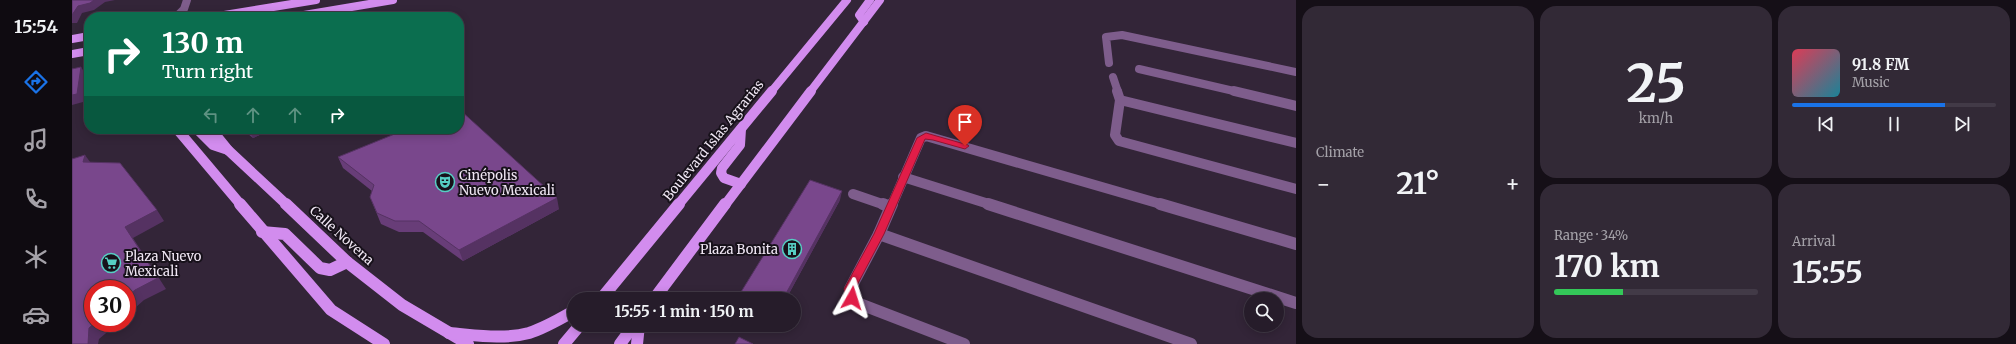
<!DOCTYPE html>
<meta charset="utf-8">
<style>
:root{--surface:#261c2a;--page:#322936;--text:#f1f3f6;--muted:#a4a1a8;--line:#423a47;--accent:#1a73e8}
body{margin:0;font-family:Merriweather,serif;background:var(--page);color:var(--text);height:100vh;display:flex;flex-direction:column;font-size:15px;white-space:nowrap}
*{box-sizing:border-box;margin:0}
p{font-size:13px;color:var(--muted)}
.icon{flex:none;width:22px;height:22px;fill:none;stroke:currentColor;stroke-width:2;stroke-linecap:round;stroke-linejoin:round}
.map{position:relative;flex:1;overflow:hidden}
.side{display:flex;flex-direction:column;gap:6px;padding:6px;background:#150f17;width:720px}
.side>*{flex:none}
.banner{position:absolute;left:12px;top:12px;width:380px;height:122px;border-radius:16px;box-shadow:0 2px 10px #0003,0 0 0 1px var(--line);background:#0b6e4f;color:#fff;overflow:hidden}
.fabs{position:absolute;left:1172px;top:292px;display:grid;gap:8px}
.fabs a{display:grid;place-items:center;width:40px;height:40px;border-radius:50%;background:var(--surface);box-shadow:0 2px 10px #0003,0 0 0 1px var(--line);font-size:20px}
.speed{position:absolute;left:12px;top:280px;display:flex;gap:8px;font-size:20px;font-weight:700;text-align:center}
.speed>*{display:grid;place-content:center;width:52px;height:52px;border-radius:50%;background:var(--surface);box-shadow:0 2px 10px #0003,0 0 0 1px var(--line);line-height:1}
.speed .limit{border:6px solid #d22;background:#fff;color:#111}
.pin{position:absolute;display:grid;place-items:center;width:34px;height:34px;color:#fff;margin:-41px -17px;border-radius:50% 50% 50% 0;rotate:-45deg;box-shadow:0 0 4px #0007}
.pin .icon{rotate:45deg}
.me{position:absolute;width:44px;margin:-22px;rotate:6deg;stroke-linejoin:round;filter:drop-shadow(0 0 3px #0008)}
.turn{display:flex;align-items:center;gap:14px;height:84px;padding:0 12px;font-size:18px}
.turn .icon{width:52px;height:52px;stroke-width:2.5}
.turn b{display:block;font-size:28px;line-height:34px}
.lanes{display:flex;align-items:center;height:38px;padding:0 12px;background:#0003;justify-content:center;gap:20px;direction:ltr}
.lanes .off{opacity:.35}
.big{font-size:30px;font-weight:700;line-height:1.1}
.side .widget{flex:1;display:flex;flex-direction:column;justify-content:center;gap:6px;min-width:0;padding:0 14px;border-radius:16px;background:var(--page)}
.side .dial{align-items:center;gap:0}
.dial b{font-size:52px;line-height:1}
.song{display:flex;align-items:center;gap:12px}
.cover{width:48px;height:48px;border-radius:6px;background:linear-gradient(135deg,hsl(350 70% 55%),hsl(190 70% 35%))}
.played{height:4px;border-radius:2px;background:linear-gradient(90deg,var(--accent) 75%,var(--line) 75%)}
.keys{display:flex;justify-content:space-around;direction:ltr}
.heat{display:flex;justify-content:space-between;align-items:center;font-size:22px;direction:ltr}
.charge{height:6px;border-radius:3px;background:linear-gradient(90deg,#34c759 34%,var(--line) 0)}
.side .tiles{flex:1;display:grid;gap:6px;grid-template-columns:repeat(3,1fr)}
.widget:first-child{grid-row:span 2}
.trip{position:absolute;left:495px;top:292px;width:234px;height:40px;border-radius:20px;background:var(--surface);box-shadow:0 2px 10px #0003,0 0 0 1px var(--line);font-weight:700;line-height:40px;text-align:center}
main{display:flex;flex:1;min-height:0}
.tabs{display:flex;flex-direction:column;width:72px;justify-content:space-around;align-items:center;background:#0f0b11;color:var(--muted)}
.tabs .icon{width:28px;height:28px}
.tabs .on{color:var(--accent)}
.tabs b{font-size:18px;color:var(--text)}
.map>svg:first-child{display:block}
</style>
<main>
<nav class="tabs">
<b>15:54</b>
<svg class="icon on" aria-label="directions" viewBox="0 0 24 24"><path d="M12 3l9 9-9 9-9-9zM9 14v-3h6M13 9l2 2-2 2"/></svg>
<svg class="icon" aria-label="music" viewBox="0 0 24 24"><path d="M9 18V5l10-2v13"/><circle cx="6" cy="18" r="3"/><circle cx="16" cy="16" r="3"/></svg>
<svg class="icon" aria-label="phone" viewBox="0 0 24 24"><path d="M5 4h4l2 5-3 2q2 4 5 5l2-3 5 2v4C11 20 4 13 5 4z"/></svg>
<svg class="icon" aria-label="climate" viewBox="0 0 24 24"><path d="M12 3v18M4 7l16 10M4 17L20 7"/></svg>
<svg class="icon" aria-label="car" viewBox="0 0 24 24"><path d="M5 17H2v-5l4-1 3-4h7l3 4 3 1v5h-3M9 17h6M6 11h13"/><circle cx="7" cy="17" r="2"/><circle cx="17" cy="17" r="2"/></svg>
</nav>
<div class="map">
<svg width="1224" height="344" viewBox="0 0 1224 344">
<rect width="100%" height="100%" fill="#332538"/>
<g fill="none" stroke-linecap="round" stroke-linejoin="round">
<g stroke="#7e5d8c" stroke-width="8">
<path d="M 1037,63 L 1034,37 L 1050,35 L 1224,72"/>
<path d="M 1067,69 L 1166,92"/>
<path d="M 1041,77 L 1046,92"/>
</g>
<g stroke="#7e5d8c" stroke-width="10">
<path d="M 1045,91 L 1048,100 L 1043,135 L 1047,141 L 1224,189"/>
<path d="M 1162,91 L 1224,106"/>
<path d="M 1048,100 L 1224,143"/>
<path d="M 831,177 L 920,205"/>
<path d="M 781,194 L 813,205"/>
<path d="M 820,205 L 849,138 L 854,136 L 1092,205"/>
</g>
<g stroke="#7e5d8c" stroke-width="12">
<path d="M 811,204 L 818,207"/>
<path d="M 820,204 L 807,234 L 778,289 L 780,298 L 788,304 L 892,344"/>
<path d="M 916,204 L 1224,303"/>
<path d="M 1088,204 L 1224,244"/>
<path d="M 807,234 L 1119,344"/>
</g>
<path stroke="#7e5d8c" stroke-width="8" d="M 104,17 L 112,9 L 115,0"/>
<g stroke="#d28cee" stroke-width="8">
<path d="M 140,17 L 244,0"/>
<path d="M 220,17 L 321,0"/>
<path d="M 792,22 L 787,15 L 798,0"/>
<path d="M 0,39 L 17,36"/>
<path d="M 0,54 L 17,51"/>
<path d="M 699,92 L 775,0"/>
<path d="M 738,92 L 808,0"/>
</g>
<g stroke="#d28cee" stroke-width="10">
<path d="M 105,129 L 169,205"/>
<path d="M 125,129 L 141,145 L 156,150"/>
<path d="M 139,129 L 156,150 L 215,205"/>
<path d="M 669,129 L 668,145 L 650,168 L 649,173 L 652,178 L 669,184"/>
<path d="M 606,205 L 700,91"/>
<path d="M 653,205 L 739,91"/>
</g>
<g stroke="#d28cee" stroke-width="12">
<path d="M 168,204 L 259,310 L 312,344"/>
<path d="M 214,204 L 275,262 L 330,305 L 396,344"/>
<path d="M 190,232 L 213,234 L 248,268 L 258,270 L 275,262"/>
<path d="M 529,299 L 607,204"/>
<path d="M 582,299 L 653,204"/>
<path d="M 377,333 C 403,335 431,340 457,333 C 473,328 488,319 502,311"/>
<path d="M 492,344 L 508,325"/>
<path d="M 548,344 L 562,325"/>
<path d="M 565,344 L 567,325"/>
</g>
</g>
<g fill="#683d78">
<path d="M 170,129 L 201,129 L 181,138 Z"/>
<path d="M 266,157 L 487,209 L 391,261 L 351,232 L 327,232 L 309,224 L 298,197 L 300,191 L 271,168 Z"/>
<path d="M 768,200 L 714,299 L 668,299 L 669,292 Z"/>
</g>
<g fill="#553262">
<path d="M 22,0 L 43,0 L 33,2 L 22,10 L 10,13 L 5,23 L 0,23 L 0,15 L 6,6 Z"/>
<path d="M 9,67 L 14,75 L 11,102 L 0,105 L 0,95 Z"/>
<path d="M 185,129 L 201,129 L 181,138 L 178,132 Z"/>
<path d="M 13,155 L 21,166 L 11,162 Z"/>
<path d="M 770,191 L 768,200 L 714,299 L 711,299 Z"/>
<path d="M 485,198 L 487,209 L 391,261 L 387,250 Z"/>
<path d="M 85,210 L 92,221 L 61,238 L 94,289 L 72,300 L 55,315 L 53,227 Z"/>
<path d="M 23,323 L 46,323 L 27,339 L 26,344 L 16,344 L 17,328 Z"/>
</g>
<g fill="#79478c" stroke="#553262">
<path d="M 0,0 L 22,0 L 18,3 L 6,6 L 0,15 Z"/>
<path d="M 9,67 L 5,94 L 0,95 L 0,69 Z"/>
<path d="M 387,109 L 485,198 L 387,250 L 347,221 L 323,221 L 305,213 L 298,197 L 302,185 L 266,157 L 335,129 L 387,129 Z"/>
<path d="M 174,129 L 185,129 L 178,132 Z"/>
<path d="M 13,155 L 11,162 L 48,163 L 85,210 L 53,227 L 86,278 L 63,290 L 55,297 L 55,289 L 21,289 L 21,323 L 23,323 L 17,328 L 16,344 L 0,344 L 0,159 Z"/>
<path d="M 738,180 L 770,191 L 711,299 L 686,299 L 669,292 Z"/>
<path d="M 667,337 L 681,344 L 663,344 Z"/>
</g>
<path fill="#e11d48" stroke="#92132f" d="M 854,133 L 896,145 L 897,146 L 893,149 L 861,140 L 853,139 L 812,234 L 783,289 L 786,298 L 784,301 L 776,301 L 772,289 L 802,234 L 845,138 Z"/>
<defs>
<g id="theatre-ring" transform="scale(1)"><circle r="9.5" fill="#17111a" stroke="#56cec4" stroke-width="1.5"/><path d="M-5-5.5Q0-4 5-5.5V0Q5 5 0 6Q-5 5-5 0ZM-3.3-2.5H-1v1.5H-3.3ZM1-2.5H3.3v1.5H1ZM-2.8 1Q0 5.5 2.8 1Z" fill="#56cec4"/></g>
<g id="building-ring" transform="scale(1)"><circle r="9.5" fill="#17111a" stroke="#56cec4" stroke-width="1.5"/><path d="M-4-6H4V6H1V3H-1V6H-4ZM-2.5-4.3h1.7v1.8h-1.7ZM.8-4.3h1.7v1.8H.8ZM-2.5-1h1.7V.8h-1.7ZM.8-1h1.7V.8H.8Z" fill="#56cec4"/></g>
<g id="supermarket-ring" transform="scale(1)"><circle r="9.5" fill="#17111a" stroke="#56cec4" stroke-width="1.5"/><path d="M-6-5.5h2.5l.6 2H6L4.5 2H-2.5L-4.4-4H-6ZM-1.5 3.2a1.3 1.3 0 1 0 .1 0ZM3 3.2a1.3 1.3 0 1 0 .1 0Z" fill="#56cec4"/></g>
</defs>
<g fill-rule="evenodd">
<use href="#theatre-ring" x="373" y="182"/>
<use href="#building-ring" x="720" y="249"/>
<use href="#supermarket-ring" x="39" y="263"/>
</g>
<g text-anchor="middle" stroke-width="4" stroke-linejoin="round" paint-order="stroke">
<g font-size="13" fill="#f0e7f4" stroke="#17111a">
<text transform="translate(641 140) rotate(-51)" y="5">Boulevard Islas Agrarias</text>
<text transform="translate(270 235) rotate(42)" y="5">Calle Novena</text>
</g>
<g font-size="13" fill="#f0e7f4" stroke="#17111a" text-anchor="start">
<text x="387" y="180">Cinépolis<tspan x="387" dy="15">Nuevo Mexicali</tspan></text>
<text x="706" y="254" text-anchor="end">Plaza Bonita</text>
<text x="53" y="261">Plaza Nuevo<tspan x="53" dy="15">Mexicali</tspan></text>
</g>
</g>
</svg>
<div class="fabs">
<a><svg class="icon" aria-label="search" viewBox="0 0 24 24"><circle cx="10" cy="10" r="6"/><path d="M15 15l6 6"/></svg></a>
</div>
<div class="speed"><div class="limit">30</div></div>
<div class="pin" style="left:893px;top:146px;background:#d93025"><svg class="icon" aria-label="arrive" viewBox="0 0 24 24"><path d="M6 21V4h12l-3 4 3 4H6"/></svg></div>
<svg class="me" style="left:780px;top:298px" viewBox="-20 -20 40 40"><path d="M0-17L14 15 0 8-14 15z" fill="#e11d48" stroke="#fff" stroke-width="4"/></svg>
<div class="trip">15:55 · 1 min · 150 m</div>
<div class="banner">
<div class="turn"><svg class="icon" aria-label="right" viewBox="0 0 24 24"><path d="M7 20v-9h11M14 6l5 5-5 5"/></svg><div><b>130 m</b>Turn right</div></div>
<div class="lanes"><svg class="icon off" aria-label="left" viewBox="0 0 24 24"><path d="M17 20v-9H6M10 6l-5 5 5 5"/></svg><svg class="icon off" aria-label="ahead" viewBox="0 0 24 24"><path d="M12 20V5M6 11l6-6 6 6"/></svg><svg class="icon off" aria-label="ahead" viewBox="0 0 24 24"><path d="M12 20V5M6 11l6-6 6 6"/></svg><svg class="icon" aria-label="right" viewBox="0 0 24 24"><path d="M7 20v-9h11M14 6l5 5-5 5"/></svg></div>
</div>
</div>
<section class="side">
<div class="tiles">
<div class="widget"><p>Climate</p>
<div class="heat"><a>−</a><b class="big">21°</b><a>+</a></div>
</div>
<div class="widget dial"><b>25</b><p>km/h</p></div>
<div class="widget">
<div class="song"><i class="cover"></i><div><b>91.8 FM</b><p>Music</p></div></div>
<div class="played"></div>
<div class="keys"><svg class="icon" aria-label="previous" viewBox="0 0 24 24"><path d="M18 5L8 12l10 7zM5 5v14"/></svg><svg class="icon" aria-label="pause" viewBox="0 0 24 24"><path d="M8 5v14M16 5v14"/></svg><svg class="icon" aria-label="next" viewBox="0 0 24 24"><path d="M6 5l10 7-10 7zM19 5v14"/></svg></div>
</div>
<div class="widget"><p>Range · 34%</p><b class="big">170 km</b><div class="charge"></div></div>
<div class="widget"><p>Arrival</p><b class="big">15:55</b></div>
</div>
</section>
</main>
